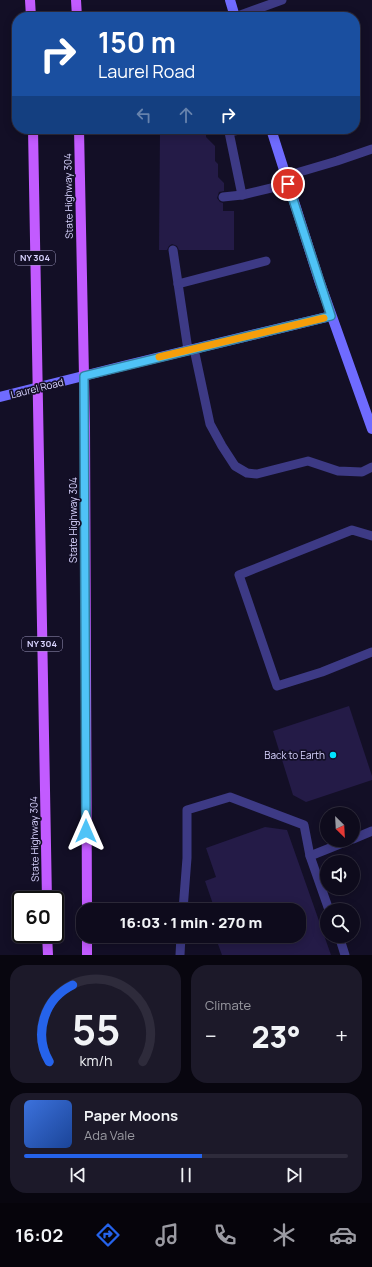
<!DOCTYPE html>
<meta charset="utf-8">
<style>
:root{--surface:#0e0b1c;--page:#1c1929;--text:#f1f3f6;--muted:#9b9ba3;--line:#2e2b3b;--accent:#2563eb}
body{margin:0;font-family:Manrope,sans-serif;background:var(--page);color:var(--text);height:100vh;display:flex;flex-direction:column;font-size:15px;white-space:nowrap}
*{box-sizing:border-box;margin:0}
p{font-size:13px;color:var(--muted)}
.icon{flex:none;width:22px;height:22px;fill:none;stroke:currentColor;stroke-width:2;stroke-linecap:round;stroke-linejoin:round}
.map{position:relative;height:955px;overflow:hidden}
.details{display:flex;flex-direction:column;gap:10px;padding:10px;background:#08060f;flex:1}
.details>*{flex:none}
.top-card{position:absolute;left:12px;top:12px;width:348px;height:122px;border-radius:16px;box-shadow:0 2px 10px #0003,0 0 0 1px var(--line);background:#1a4fa0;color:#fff;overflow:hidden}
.needle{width:26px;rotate:156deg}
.buttons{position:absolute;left:320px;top:807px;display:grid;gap:8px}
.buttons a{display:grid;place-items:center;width:40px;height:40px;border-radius:50%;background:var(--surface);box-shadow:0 2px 10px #0003,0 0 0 1px var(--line);font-size:20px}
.speed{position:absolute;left:12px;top:891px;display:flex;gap:8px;font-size:20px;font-weight:700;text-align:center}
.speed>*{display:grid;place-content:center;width:52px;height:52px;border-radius:50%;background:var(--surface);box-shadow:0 2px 10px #0003,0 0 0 1px var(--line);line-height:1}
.speed .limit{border:2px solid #111;border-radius:6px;background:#fff;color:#111}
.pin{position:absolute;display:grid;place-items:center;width:34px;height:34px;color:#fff;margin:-17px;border:2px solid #fff;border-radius:50%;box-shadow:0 1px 4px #0007}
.me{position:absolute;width:44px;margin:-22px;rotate:0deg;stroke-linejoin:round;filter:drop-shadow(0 0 3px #0008)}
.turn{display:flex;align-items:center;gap:14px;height:84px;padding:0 20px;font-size:18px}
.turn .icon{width:52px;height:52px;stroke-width:2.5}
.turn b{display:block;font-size:28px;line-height:34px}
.lanes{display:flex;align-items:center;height:38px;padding:0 20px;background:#0003;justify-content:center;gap:20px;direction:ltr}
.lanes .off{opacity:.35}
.big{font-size:30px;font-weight:800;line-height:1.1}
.details .tile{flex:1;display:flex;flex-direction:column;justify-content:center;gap:6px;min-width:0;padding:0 14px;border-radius:16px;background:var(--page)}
.details .dial{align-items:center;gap:0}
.dial svg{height:104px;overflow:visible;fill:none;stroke:var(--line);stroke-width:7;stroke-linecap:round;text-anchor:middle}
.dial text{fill:var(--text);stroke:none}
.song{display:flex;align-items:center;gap:12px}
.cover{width:48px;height:48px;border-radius:6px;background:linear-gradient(135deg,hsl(220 70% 55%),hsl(220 70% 35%))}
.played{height:4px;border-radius:2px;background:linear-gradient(90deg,var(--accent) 55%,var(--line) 55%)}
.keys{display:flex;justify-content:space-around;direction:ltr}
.heat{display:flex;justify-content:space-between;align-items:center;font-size:22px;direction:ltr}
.details .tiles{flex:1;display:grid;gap:10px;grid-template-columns:1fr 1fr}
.tile:last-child{grid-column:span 2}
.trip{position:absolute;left:76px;top:903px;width:230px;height:40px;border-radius:16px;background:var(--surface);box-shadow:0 2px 10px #0003,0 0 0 1px var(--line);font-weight:800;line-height:40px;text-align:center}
.dock{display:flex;height:64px;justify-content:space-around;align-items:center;background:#06040b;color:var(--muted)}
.dock .icon{width:28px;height:28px}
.dock .on{color:var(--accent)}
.dock b{font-size:18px;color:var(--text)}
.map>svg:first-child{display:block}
</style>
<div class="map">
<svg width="372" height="955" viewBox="0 0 372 955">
<rect width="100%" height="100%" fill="#130f26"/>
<g fill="#241b47">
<path d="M 160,129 L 206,129 L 206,137 L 215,146 L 215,161 L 218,164 L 218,177 L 224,183 L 224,191 L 219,192 L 217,198 L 220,202 L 223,203 L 223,211 L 234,211 L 234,250 L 179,250 L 177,246 L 172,244 L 169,246 L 167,250 L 159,250 Z"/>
<path d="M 349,706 L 372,776 L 372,780 L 306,802 L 293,795 L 273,731 Z"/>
<path d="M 265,827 L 287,830 L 331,955 L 222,955 L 215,936 L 299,936 L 299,910 L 215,910 L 205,881 L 216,877 L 206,848 Z"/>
</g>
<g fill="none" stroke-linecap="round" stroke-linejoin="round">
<g stroke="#3d3a85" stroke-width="9">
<path d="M 235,17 L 282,0"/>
<path d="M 244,129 L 229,132 L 242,195 L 288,184"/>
<path d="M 286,176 L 337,161 L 372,149"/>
<path d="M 223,197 L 242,195"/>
<path d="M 173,250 L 188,350"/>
<path d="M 178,284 L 266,261"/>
<path d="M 194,349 L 210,424 L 222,446 L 235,466 L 247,473 L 257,474 L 308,461 L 338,471 L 362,472 L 372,467"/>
<path d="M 372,536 L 352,530 L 239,575 L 277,686 L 322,672 L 372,652"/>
<path d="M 353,839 L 372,831"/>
<path d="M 183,910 L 187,858 L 187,810 L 230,797 L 304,825 L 310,856"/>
<path d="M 329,910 L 310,856 L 350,840"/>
<path d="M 339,936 L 345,955"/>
<path d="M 180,955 L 181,936"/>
</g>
<g stroke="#6f6bff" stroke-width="10">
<path d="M 230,0 L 235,17"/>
<path d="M 271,129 L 319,280 L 372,429"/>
<path d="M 0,397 L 127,365 L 331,316"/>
</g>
<g stroke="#c25bff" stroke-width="10">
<path d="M 30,0 L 31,17"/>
<path d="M 76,0 L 77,17"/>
<path d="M 33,129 L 47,900"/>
<path d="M 79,129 L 85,426 L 87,910"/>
<path d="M 47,934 L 48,955"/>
<path d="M 87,936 L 87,955"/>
</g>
</g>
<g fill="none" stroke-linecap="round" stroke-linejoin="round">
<g stroke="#337fa1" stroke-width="10">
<path id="route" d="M 86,831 L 84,376 L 331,316 L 288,184"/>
</g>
<use href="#route" stroke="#4fc3f7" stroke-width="7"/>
<path stroke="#f59e0b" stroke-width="7" d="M 159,357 L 324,318"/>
</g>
<circle fill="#00e5ff" stroke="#130f26" stroke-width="1.5" cx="333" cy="755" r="4"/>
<g text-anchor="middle" stroke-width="3.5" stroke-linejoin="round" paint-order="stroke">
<g fill="#130f26" stroke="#9e99be" stroke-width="1">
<rect x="15" y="251" width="40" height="14" rx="3"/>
<rect x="22" y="637" width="40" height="14" rx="3"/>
</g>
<g font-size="9" font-weight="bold" fill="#d9d4ff">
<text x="35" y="261">NY 304</text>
<text x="42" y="647">NY 304</text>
</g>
<g font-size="10" fill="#d9d4ff" stroke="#130f26">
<text transform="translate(68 196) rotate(-91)" y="4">State Highway 304</text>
<text transform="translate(37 388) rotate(-14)" y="4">Laurel Road</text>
<text transform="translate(73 520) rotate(-90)" y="4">State Highway 304</text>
<text transform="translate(34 839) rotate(-91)" y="4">State Highway 304</text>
</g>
<g font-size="10" fill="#d9d4ff" stroke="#130f26" text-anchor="end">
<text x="325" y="759">Back to Earth</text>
</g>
</g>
</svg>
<div class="buttons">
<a><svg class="needle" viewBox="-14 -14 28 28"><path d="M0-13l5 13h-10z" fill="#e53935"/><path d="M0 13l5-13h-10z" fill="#9b9ba3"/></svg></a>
<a><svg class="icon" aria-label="sound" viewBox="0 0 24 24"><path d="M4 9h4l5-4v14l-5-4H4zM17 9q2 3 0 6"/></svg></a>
<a><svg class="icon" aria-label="search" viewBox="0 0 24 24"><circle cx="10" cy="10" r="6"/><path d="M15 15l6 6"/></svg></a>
</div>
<div class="speed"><div class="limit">60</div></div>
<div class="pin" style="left:288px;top:184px;background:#d93025"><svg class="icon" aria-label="arrive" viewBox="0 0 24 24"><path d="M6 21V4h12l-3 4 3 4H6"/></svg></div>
<svg class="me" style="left:86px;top:831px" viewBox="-20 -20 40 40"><path d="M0-17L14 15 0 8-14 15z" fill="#4fc3f7" stroke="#fff" stroke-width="4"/></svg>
<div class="trip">16:03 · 1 min · 270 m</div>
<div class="top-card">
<div class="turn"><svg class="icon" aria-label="right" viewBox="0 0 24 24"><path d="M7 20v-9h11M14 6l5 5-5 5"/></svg><div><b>150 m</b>Laurel Road</div></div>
<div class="lanes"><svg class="icon off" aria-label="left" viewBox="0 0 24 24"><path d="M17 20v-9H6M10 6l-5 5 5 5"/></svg><svg class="icon off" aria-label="ahead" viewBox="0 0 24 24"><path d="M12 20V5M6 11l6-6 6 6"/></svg><svg class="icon" aria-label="right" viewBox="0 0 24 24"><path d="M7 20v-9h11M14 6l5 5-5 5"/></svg></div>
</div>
</div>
<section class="details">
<div class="tiles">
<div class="tile dial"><svg viewBox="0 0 100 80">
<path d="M14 69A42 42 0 1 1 86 69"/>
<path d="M14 69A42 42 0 0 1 32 10" stroke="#2563eb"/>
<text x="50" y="56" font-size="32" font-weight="700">55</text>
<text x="50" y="72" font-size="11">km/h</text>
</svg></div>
<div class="tile"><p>Climate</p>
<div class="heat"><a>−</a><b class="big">23°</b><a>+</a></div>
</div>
<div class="tile">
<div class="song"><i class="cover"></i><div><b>Paper Moons</b><p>Ada Vale</p></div></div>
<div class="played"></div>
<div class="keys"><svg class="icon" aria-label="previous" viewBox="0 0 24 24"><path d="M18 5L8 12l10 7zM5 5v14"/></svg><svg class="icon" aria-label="pause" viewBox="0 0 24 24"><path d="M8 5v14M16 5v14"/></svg><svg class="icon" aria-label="next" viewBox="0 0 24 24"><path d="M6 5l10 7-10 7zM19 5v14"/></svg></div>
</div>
</div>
</section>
<nav class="dock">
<b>16:02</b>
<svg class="icon on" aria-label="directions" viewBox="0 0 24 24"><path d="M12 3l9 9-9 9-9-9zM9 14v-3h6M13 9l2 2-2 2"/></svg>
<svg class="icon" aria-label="music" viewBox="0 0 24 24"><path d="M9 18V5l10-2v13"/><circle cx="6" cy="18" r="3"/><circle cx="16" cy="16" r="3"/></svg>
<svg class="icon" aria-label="phone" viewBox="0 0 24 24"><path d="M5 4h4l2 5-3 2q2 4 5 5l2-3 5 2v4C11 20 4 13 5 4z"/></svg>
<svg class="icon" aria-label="climate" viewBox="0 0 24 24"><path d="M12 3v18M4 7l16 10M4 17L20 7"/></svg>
<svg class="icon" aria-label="car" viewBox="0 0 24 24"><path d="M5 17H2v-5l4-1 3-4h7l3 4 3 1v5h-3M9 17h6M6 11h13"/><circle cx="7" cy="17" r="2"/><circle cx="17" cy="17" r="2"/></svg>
</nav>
